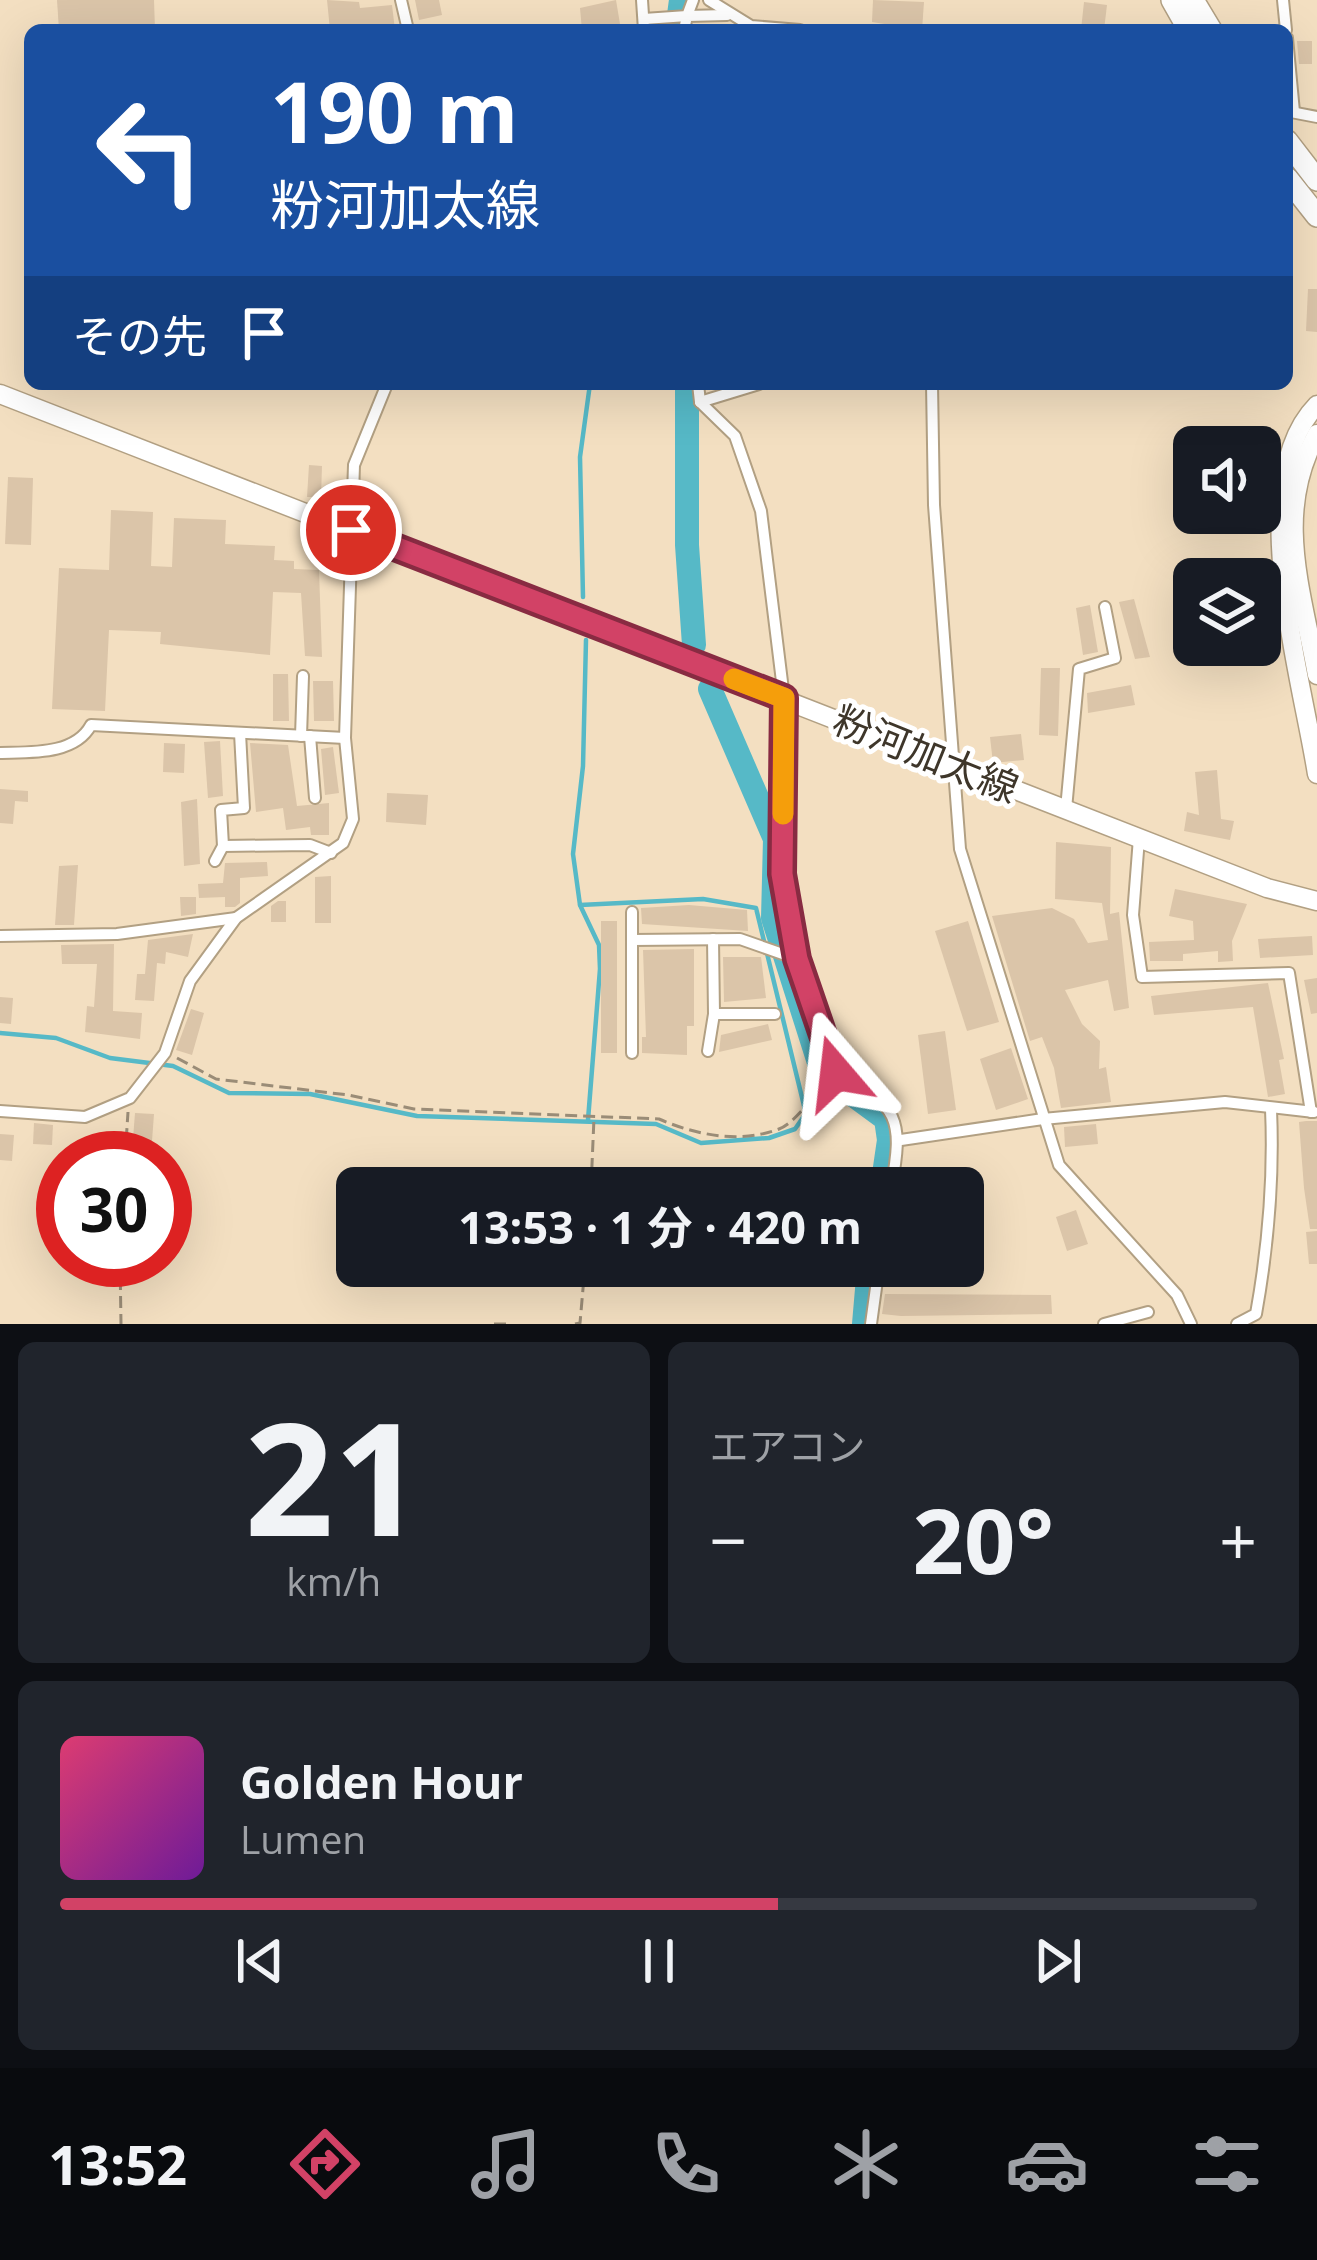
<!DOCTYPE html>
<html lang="ja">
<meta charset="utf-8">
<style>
:root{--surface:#171b24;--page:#20242c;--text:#f1f3f6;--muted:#9ea1a6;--line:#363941;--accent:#d24266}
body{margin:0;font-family:"Open Sans","Noto Sans JP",sans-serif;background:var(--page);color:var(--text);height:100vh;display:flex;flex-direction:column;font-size:45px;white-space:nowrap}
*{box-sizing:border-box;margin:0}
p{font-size:39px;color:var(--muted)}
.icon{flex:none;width:66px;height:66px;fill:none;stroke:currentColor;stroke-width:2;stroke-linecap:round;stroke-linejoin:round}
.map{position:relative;height:1324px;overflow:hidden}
.side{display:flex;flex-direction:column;gap:18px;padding:18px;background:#0d0f14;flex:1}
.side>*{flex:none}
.banner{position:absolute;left:24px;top:24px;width:1269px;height:366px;border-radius:18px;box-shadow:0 12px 48px #0002;background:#1a4fa0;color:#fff;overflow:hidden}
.fabs{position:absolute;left:1173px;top:426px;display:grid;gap:24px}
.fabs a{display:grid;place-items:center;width:108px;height:108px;border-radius:18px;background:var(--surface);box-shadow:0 12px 48px #0002;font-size:60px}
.speed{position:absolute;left:36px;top:1131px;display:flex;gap:24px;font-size:60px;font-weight:700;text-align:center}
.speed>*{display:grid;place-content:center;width:156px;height:156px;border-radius:50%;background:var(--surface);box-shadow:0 12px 48px #0002;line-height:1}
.speed .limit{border:18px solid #d22;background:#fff;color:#111}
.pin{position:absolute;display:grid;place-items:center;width:102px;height:102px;color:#fff;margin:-51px;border:6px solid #fff;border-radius:50%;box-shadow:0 3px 12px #0007}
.me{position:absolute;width:132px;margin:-66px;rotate:343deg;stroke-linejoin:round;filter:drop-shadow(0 0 9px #0008)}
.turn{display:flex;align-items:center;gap:42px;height:252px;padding:0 48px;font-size:54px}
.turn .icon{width:156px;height:156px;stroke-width:2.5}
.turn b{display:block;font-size:84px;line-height:102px}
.then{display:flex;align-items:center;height:114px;padding:0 48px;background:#0003;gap:24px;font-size:45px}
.big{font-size:90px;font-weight:700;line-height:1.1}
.side .widget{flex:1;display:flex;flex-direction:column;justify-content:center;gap:18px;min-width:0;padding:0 42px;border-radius:18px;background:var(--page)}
.side .dial{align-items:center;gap:0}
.dial b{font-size:156px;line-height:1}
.song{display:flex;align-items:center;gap:36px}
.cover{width:144px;height:144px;border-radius:18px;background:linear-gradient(135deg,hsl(340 70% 55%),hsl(280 70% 35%))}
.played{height:12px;border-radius:6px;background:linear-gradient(90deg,var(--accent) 60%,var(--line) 60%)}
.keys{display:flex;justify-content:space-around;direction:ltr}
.heat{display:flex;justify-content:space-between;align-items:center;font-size:66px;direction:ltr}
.side .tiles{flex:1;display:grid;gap:18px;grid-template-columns:1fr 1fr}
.widget:last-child{grid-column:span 2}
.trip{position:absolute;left:336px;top:1167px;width:648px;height:120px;border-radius:18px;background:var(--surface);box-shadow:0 12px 48px #0002;font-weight:700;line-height:120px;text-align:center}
.tabs{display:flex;height:192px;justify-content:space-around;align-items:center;background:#090b0e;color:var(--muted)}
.tabs .icon{width:84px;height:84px}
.tabs .current{color:var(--accent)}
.tabs b{font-size:54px;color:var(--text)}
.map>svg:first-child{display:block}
</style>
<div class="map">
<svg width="1317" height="1324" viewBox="0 0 1317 1324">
<rect width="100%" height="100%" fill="#f3dfc1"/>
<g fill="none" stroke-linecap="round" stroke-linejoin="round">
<g stroke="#56b9c7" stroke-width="4.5">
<path d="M 583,597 L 580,457 L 590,384"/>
<path d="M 586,640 L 583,766 L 573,854 L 580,905 L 599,945 L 600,969 L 588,1120"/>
<path d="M 580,905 L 703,899 L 756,908 L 806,1114"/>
<path d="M 0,1033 L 56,1038 L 110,1058 L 173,1066 L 229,1093 L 310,1094 L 417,1116 L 656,1124 L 701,1143 L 769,1138 L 795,1129 L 816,1099 L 841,1088"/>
</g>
<g stroke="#56b9c7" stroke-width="24">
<path d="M 677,30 L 681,0"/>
<path d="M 687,384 L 687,545 L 694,645"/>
<path d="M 710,689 L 775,839 L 773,918 L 822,1072 L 886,1119 L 889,1140 L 882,1188"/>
<path d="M 864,1324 L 869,1266"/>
</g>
</g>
<g fill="#dbc5a9">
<path d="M 57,0 L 154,0 L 155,30 L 59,30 Z"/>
<path d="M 327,0 L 359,2 L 360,8 L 392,5 L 395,30 L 330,30 Z"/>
<path d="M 415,0 L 439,0 L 442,15 L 419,20 Z"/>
<path d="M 616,0 L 621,30 L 582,30 L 580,8 Z"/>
<path d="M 873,0 L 924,2 L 922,30 L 872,22 Z"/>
<path d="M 1084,2 L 1107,5 L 1104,30 L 1081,30 Z"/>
<path d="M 1297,41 L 1312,41 L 1312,64 L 1299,64 Z"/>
<path d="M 1308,289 L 1317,289 L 1317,332 L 1306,331 Z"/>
<path d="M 309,465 L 322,466 L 321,497 L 307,497 Z"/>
<path d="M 8,477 L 33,478 L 31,545 L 5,544 Z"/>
<path d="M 111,510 L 153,512 L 151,566 L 172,567 L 174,518 L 226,520 L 225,544 L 275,546 L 274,560 L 294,561 L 294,569 L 319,570 L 322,657 L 305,656 L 301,593 L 273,592 L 270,655 L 160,644 L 161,632 L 109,630 L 105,711 L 52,709 L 59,568 L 109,570 Z"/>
<path d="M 1134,599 L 1150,657 L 1135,659 L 1119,602 Z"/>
<path d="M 1090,605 L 1098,652 L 1083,655 L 1076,608 Z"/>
<path d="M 1041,668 L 1060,668 L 1058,736 L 1039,735 Z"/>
<path d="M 273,674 L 288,674 L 289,721 L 273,721 Z"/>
<path d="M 313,681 L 333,681 L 334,721 L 314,721 Z"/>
<path d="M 1131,685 L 1135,705 L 1088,713 L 1087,693 Z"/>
<path d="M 1021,734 L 1024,760 L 993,763 L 990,737 Z"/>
<path d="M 220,741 L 223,796 L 208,798 L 204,742 Z"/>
<path d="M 164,743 L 185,744 L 184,773 L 163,772 Z"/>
<path d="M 250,743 L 288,745 L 297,806 L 329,803 L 329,835 L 311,835 L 310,827 L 286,830 L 283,808 L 256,812 Z"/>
<path d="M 333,747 L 339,793 L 325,795 L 321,749 Z"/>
<path d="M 1217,770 L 1221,819 L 1234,821 L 1230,840 L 1184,831 L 1187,812 L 1199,815 L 1195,772 Z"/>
<path d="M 0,789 L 28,791 L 28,802 L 15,801 L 13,824 L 0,823 Z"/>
<path d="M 387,793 L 428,795 L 426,825 L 386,822 Z"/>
<path d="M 197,799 L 200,864 L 184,866 L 181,802 Z"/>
<path d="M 1056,842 L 1111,847 L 1110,914 L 1119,912 L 1129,1008 L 1114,1011 L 1108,980 L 1065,990 L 1082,1024 L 1100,1041 L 1099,1069 L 1106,1067 L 1111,1102 L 1061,1108 L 1054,1068 L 1042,1037 L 1030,1041 L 992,916 L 1052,908 L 1074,919 L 1088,943 L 1108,940 L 1102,903 L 1055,899 Z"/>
<path d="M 267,862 L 268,876 L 240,878 L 240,903 L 235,907 L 225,907 L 225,897 L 199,898 L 198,884 L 223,883 L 225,863 Z"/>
<path d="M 78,865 L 74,925 L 55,925 L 59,866 Z"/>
<path d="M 331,876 L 331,923 L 315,923 L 315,877 Z"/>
<path d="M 1175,889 L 1247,904 L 1232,941 L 1233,961 L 1218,962 L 1218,951 L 1183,954 L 1183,961 L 1150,961 L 1149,942 L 1194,940 L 1193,921 L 1169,916 Z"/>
<path d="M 180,897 L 196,897 L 196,914 L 181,916 Z"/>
<path d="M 278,901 L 286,901 L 286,922 L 271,922 L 271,906 Z"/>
<path d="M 689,905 L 747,910 L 748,931 L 642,924 L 641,908 Z"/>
<rect x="601" y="921" width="16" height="132"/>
<path d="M 968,921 L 999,1022 L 967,1031 L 935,931 Z"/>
<path d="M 193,934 L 188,957 L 166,952 L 165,964 L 157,963 L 154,1001 L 135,1000 L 137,974 L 145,974 L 148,940 Z"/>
<path d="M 1312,936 L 1313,955 L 1260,958 L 1258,939 Z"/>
<path d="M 114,944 L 113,1011 L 142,1013 L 140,1039 L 85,1032 L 87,1006 L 94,1007 L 97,964 L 62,964 L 61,945 Z"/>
<path d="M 694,949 L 694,1026 L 687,1026 L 687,1055 L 642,1053 L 642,1037 L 646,1037 L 643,950 Z"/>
<path d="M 723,957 L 761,957 L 766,998 L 724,1002 Z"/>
<path d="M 1317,978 L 1317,1013 L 1311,1014 L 1304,980 Z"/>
<path d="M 1268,983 L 1284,1059 L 1279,1060 L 1285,1094 L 1268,1097 L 1253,1007 L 1154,1015 L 1151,996 Z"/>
<path d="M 0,997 L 13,998 L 11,1024 L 0,1023 Z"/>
<path d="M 191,1009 L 204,1013 L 192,1055 L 176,1050 Z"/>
<path d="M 768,1024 L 772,1040 L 719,1052 L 721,1035 Z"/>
<path d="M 945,1031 L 956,1110 L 928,1114 L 918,1035 Z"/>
<path d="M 1011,1048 L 1028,1099 L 996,1110 L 980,1059 Z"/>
<path d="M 135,1113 L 154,1114 L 152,1141 L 133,1139 Z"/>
<path d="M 1306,1121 L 1317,1121 L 1317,1229 L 1310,1229 L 1304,1188 L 1299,1122 Z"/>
<path d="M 34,1123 L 53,1125 L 52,1145 L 33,1144 Z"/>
<path d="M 1096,1124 L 1098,1144 L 1065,1147 L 1064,1127 Z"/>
<path d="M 0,1134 L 14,1135 L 12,1161 L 0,1160 Z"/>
<path d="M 1076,1210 L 1088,1244 L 1067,1251 L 1056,1217 Z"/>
<path d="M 1317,1231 L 1317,1264 L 1309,1264 L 1306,1232 Z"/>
<path d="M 885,1294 L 1051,1295 L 1052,1314 L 901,1316 L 882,1314 Z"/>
</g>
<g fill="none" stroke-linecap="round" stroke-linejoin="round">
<g stroke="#b2a083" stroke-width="14">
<g id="street">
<path d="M 401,0 L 408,30"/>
<path d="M 642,0 L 644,30"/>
<path d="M 709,0 L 751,26 L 800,30"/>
<path d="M 1283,0 L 1286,30"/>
<path d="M 644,19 L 687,16 L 693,0"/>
<path d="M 684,30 L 687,16 L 727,15"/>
<path d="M 1287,38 L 1294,112"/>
<path d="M 1291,112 L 1317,117"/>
<path d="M 698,384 L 700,402"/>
<path d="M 932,384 L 934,505 L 960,849 L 1059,1165 L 1177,1295 L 1191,1324"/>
<path d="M 700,402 L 735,436 L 761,511 L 784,698 L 782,875 L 797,959 L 836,1074 C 899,1104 904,1120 891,1188"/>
<path d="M 700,402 L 759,384"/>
<path d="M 301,736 L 303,676"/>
<path d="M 310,736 L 315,798"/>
<path d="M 0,753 C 31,752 75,755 91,725 L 345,738"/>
<path d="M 1066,809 L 1079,669 L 1115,658 L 1105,607"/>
<path d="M 1139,838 L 1133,915 L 1142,977 L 1289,973 L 1311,1112"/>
<path d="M 223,846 L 310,845 L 331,853"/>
<path d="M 215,861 L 223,846 L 221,810 L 244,808 L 240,733"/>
<path d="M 632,912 L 632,1053"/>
<path d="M 0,936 L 117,934 L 236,918"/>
<path d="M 632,940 L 740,939 L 797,959"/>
<path d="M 714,1014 L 775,1014"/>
<path d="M 708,1051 L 714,1014 L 713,939"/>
<path d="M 0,1111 L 85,1117 L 130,1098 L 165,1053 L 190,981 L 236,918 L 343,843 L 353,819 L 345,738 L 354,465 L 387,384"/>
<path d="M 901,1140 L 1043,1119 L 1225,1102 L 1314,1112"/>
<path d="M 871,1324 L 879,1266"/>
<path d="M 1104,1324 L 1148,1312"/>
<path d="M 1237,1324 L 1256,1314 C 1268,1247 1274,1177 1271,1109"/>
</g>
</g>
<g stroke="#b2a083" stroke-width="21">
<g id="primary">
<path d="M 0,394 L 1267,888 L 1317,901"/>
<path d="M 1317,405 C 1243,480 1302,678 1317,774"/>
<path d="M 1317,434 C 1273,514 1302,590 1317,675"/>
</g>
</g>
<g stroke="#b2a083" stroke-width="24">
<g id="highway">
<path d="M 1172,0 L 1189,30"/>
<path d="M 1193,0 L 1211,30"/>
<path d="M 1287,141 L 1317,180"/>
<path d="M 1287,178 L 1317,216"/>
</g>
</g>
<g stroke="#9a8c77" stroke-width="3" stroke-dasharray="12 6" stroke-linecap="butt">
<path d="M 177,1058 L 216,1079 L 348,1095 L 414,1109 L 659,1119 C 696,1135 740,1144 779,1129 C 795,1123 813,1096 826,1083"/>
<path d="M 125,1158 L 128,1112"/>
<path d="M 591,1188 L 594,1118"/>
<path d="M 120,1260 L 121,1324"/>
<path d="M 494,1324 L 508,1324"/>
<path d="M 575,1324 L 580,1323 L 585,1266"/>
</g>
<use href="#street" stroke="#fff" stroke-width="10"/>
<use href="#primary" stroke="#fff" stroke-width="18"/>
<use href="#highway" stroke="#fff" stroke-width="21"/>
</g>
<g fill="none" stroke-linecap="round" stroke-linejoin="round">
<g stroke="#882b42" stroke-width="30">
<path id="route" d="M 351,530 L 784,698 L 782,874 L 797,959 L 836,1073"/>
</g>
<use href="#route" stroke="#d24266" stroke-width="21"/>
<path stroke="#f59e0b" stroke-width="21" d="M 734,679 L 784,698 L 783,814"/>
</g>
<g text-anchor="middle" stroke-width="10" stroke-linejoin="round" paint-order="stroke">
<g font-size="39" fill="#3e362a" stroke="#fff">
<text transform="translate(926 754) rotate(22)" y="14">粉河加太線</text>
</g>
</g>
</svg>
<div class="fabs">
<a><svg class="icon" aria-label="sound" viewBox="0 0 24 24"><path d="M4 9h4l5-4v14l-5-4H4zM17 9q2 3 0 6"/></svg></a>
<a><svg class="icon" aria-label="layers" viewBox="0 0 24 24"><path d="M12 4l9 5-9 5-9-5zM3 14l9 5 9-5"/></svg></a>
</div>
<div class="speed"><div class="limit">30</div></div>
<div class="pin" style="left:351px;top:530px;background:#d93025"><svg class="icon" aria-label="arrive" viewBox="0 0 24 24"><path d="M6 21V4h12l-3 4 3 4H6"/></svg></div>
<svg class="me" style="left:836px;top:1073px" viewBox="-20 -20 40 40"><path d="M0-17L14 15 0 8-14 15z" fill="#d24266" stroke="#fff" stroke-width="4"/></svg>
<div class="trip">13:53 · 1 分 · 420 m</div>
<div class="banner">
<div class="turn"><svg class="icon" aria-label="left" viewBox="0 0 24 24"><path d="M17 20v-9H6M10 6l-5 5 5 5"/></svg><div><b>190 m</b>粉河加太線</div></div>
<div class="then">その先<svg class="icon" aria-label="arrive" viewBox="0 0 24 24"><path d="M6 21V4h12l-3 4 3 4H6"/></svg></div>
</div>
</div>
<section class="side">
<div class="tiles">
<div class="widget dial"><b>21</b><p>km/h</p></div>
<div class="widget"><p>エアコン</p>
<div class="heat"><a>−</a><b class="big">20°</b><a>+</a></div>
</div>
<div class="widget">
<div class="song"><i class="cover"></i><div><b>Golden Hour</b><p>Lumen</p></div></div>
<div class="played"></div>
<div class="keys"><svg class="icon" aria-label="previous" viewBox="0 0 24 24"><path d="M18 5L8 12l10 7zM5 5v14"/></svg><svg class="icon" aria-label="pause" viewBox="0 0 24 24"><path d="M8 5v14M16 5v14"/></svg><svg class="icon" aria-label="next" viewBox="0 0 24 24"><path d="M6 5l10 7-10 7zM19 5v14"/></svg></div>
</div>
</div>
</section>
<nav class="tabs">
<b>13:52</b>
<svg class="icon current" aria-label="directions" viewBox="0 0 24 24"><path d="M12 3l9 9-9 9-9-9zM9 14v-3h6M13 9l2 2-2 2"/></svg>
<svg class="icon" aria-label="music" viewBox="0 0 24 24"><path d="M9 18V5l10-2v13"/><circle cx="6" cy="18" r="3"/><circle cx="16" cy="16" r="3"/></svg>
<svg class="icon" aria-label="phone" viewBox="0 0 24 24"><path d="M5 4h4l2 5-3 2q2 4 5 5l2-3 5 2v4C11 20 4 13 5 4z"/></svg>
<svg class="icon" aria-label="climate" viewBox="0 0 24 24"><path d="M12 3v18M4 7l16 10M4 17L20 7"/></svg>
<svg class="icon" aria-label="car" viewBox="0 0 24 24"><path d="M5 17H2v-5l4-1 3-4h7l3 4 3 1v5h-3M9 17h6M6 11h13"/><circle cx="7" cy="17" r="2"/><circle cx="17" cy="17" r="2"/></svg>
<svg class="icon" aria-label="filters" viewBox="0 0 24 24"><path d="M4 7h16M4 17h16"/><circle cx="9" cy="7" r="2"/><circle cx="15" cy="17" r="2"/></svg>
</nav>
